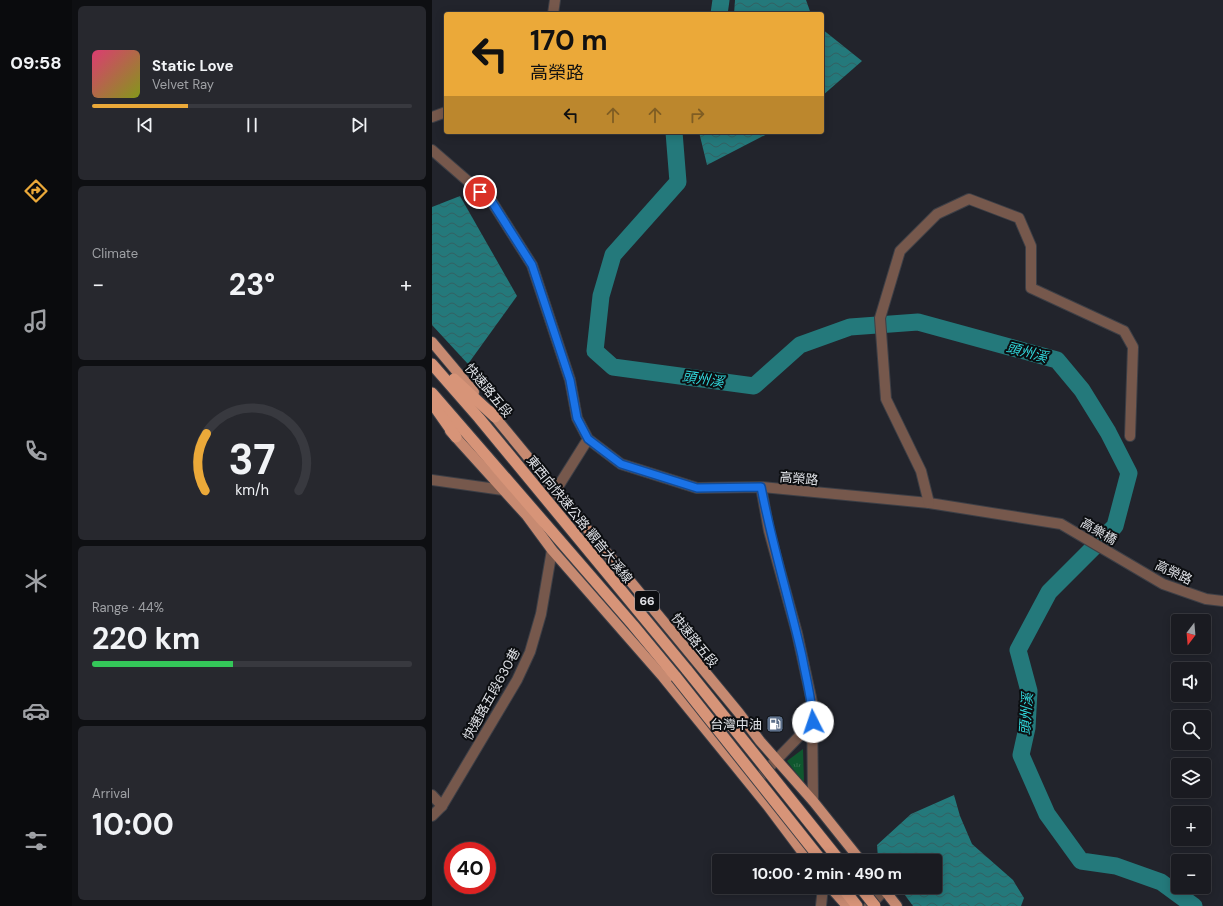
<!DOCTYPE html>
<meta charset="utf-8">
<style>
:root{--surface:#1a1b21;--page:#27282e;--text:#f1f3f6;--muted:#9fa1a5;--line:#38393f;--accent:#eba939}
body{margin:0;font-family:"DM Sans","Noto Sans TC",sans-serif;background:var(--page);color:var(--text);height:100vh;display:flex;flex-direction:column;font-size:15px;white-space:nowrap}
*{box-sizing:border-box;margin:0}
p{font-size:13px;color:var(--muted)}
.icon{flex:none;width:22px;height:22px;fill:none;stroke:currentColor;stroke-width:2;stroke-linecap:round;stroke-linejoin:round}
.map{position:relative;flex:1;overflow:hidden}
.drawer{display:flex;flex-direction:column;gap:6px;padding:6px;background:#0e0f12;width:360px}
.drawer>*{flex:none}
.guide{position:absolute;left:12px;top:12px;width:380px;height:122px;border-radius:4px;box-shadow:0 2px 10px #0003,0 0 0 1px var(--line);background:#eba939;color:#111;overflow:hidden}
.needle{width:26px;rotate:196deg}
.controls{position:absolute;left:739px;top:614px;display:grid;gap:8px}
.controls a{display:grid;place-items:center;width:40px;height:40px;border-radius:4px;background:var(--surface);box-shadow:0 2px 10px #0003,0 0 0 1px var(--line);font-size:20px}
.speed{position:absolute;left:12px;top:842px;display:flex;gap:8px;font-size:20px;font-weight:700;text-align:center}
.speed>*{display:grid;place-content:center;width:52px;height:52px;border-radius:50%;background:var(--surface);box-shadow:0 2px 10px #0003,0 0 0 1px var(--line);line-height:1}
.speed .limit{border:6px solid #d22;background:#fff;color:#111}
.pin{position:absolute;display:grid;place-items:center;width:34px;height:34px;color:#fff;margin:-17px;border:2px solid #fff;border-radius:50%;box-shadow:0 1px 4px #0007}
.me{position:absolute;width:44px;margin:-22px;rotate:356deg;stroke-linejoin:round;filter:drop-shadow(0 0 3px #0008)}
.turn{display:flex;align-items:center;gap:14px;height:84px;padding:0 20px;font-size:18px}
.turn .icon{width:52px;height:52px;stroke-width:2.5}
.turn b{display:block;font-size:28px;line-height:34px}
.lanes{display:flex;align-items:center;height:38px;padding:0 20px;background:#0003;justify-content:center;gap:20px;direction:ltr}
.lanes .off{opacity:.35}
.big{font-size:30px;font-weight:700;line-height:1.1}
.drawer .card{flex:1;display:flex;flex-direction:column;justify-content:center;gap:6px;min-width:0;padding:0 14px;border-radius:6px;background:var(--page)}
.drawer .dial{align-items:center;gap:0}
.dial svg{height:104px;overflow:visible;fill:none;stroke:var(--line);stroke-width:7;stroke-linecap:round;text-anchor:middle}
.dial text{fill:var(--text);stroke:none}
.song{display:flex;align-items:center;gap:12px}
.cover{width:48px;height:48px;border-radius:6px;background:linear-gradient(135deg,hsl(340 70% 55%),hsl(70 70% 35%))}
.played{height:4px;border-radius:2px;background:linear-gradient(90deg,var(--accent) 30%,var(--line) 30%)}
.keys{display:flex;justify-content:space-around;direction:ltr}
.heat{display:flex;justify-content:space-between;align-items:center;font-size:22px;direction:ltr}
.charge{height:6px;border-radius:3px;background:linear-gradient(90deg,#34c759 44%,var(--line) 0)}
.trip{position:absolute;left:280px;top:854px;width:230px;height:40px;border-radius:4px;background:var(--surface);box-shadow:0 2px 10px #0003,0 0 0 1px var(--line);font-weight:700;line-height:40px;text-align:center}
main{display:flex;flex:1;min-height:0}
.tab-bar{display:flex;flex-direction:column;width:72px;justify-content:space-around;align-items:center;background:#0a0b0d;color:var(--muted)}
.tab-bar .icon{width:28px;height:28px}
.tab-bar .selected{color:var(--accent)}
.tab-bar b{font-size:18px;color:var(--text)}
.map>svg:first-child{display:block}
</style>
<main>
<nav class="tab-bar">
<b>09:58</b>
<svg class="icon selected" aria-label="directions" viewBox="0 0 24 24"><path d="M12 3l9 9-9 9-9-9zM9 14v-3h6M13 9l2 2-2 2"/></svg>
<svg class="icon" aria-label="music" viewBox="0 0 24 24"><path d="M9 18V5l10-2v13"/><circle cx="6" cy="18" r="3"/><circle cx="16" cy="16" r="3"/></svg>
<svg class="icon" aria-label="phone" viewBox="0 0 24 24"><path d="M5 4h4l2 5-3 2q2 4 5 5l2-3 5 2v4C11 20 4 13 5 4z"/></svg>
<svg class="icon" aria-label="climate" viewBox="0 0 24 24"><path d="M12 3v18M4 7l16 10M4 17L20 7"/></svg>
<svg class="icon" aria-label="car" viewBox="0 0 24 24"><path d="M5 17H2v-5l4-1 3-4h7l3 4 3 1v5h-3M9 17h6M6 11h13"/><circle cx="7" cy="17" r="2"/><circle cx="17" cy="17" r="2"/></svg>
<svg class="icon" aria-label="filters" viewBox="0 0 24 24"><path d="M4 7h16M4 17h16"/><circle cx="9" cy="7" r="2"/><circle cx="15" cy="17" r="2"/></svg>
</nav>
<section class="drawer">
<div class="card">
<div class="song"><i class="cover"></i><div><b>Static Love</b><p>Velvet Ray</p></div></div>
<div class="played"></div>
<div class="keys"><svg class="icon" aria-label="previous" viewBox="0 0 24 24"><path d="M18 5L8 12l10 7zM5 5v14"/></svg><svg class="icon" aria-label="pause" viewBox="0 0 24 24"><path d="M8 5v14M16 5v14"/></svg><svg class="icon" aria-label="next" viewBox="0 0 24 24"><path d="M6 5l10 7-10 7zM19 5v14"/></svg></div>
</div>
<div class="card"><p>Climate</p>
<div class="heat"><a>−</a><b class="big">23°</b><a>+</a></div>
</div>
<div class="card dial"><svg viewBox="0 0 100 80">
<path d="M14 69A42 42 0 1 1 86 69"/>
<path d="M14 69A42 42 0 0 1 15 25" stroke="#eba939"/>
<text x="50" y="56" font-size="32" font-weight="700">37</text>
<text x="50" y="72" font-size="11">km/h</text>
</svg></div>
<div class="card"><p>Range · 44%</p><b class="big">220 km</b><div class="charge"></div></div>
<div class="card"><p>Arrival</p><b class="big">10:00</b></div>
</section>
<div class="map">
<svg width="791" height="906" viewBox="0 0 791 906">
<defs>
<pattern id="grass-tufts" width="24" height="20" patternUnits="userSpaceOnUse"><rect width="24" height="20" fill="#0f572e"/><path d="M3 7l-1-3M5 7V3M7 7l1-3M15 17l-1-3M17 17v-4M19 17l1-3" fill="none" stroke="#326f4c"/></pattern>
<pattern id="water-waves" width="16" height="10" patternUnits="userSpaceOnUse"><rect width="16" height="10" fill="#24797b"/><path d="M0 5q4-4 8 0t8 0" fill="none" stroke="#326163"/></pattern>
</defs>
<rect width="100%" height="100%" fill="#22242c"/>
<path fill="url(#grass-tufts)" d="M 371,749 L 372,783 L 355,761 Z"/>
<g fill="url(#water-waves)">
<path d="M 303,0 L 374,0 L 379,14 L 302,14 Z"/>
<path d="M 390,29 L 430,61 L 390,96 Z"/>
<path d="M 267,132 L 339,132 L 275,165 Z"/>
<path d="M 28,196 L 85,296 L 36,364 L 0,325 L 0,207 Z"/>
<path d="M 522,795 L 528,816 L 540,844 L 581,880 L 592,898 L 589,906 L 481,906 L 467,887 L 503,887 L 503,861 L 448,861 L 446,858 L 445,845 L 479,814 Z"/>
</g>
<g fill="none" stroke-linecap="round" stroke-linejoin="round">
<g stroke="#24797b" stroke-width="17">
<path d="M 287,14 L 289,0"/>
<path d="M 242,132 L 246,182 L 181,255 L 169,296 L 163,351 L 181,367 L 322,386 L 368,345 L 418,327 L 486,322 L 625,360 L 650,390 L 676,432 L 697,473 L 683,526 L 617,592 L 586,650 L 597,691 L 595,728 L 589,755 L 615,814 L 649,861 L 684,866 L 729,882 L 762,906"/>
</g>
<g stroke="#3d3f46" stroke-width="12">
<g id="minor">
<path d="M 121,14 L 123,0"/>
<path d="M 0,117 L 14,112"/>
<path d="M 0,480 L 71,490"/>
<path d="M 329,487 L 497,503 L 629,524 L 731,584 L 774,599 L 791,601"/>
<path d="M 124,490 L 156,439"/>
<path d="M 497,503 L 489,471 L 454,399 L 448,318 L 468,251 L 505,214 L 537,199 L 587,218 L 599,246 L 599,288 L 692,331 L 701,347 L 698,436"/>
<path d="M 0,795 L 10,806"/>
<path d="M 0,816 L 10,806 L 85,680 L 98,652 L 109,614 L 120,550"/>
</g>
</g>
<g stroke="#3d3f46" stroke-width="12">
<g id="tertiary">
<path d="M 0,150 L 60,202 L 100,265 L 138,380 L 145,418 L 156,439 L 189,464 L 265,488 L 329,487 L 337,531 L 365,633 L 380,702 L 381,801"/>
<path d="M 320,785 L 381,722"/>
<path d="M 389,906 L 391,887"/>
<path d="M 437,906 L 453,890"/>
</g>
</g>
<g stroke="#3d3f46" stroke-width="12">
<g id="primary">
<path d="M 0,342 L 42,392"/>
<path d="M 58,411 L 307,713 L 328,741 L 381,801 L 429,861"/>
<path d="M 18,431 L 95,516 L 120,550 L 231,677 L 335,805 L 377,861"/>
<path d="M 398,887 L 415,906"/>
<path d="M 450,887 L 465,906"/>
</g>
</g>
<g stroke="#3d3f46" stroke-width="13">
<g id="trunk">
<path d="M 0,364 L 47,418 L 255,670"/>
<path d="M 22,379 L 63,417"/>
<path d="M 0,393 L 201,625 L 244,677"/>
<path d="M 0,403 L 24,437"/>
<path d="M 410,887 L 425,906"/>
</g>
</g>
<use href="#minor" stroke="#76584c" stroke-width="10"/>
<use href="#tertiary" stroke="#76584c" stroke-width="10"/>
<use href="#primary" stroke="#c78a71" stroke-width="10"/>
<use href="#trunk" stroke="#d79478" stroke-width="11"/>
<g stroke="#3d3f46" stroke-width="13" stroke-linecap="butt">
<g id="trunk-bridge">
<path d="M 255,670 L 408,861"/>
<path d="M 244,677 L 390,861"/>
<path d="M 428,887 L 443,906"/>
</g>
</g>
<use href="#trunk-bridge" stroke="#d79478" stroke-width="11"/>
</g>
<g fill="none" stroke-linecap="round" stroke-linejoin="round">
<g stroke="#114b97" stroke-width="10">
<path id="route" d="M 48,192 L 60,202 L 100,265 L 138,380 L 145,418 L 156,439 L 189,464 L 265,488 L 329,487 C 340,544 357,599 370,656 C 374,678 380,699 381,722"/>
</g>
<use href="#route" stroke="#1a73e8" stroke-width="7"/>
</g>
<defs>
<g id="fuel-square" transform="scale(0.9)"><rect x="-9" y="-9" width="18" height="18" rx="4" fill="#5c6f8a" stroke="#0c0e11"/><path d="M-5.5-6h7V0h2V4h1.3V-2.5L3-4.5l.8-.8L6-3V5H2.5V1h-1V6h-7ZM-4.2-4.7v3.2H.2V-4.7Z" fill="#fff"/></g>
</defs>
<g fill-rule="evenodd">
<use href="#fuel-square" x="343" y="724"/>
</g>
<g text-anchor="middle" stroke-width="4" stroke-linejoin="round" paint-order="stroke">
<rect fill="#0c0e11" stroke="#a0a2a7" stroke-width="1" x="203" y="591" width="24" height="20" rx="3"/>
<g font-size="12" font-weight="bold" fill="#e0e2e7">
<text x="215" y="605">66</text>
</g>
<g font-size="13" fill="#e0e2e7" stroke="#0c0e11">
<text transform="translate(57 390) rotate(50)" y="5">快速路五段</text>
<text transform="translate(367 478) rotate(5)" y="5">高榮路</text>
<text transform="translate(148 519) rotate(51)" y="5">東西向快速公路 觀音大溪線</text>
<text transform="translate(667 531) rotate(30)" y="5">高樂橋</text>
<text transform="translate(742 572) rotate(25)" y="5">高榮路</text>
<text transform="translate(263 640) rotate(51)" y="5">快速路五段</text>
<text transform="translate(59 694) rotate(-61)" y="5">快速路五段630巷</text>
</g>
<g font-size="13" fill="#e0e2e7" stroke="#0c0e11" text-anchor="end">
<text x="330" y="729">台灣中油</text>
</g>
<g font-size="14" font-style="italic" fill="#31d7db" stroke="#0c0e11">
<text transform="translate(595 352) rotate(15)" y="5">頭州溪</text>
<text transform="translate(271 379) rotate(8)" y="5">頭州溪</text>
<text transform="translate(594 714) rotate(-86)" y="5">頭州溪</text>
</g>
</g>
</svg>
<div class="controls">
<a><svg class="needle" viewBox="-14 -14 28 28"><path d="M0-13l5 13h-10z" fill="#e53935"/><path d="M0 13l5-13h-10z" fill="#9fa1a5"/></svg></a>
<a><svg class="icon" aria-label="sound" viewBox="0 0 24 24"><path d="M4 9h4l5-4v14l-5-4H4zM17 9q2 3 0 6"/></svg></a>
<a><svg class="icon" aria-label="search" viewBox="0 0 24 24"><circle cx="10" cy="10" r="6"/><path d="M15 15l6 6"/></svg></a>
<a><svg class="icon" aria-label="layers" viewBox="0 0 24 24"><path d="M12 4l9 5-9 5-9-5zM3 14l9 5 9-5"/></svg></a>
<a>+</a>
<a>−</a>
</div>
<div class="speed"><div class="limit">40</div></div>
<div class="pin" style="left:48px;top:192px;background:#d93025"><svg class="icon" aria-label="arrive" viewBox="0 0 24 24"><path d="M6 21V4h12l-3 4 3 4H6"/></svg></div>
<svg class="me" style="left:381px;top:722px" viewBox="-20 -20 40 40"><circle r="19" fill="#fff"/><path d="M0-13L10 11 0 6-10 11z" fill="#1a73e8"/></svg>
<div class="trip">10:00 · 2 min · 490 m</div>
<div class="guide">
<div class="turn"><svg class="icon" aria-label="left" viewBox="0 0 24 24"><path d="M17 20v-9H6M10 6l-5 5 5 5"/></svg><div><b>170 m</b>高榮路</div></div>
<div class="lanes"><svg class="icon" aria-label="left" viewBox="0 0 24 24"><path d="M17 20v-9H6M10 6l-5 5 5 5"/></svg><svg class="icon off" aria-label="ahead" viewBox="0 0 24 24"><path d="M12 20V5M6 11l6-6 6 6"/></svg><svg class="icon off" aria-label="ahead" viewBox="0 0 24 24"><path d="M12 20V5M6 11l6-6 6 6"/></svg><svg class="icon off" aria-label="right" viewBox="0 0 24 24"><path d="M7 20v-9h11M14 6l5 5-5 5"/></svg></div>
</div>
</div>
</main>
